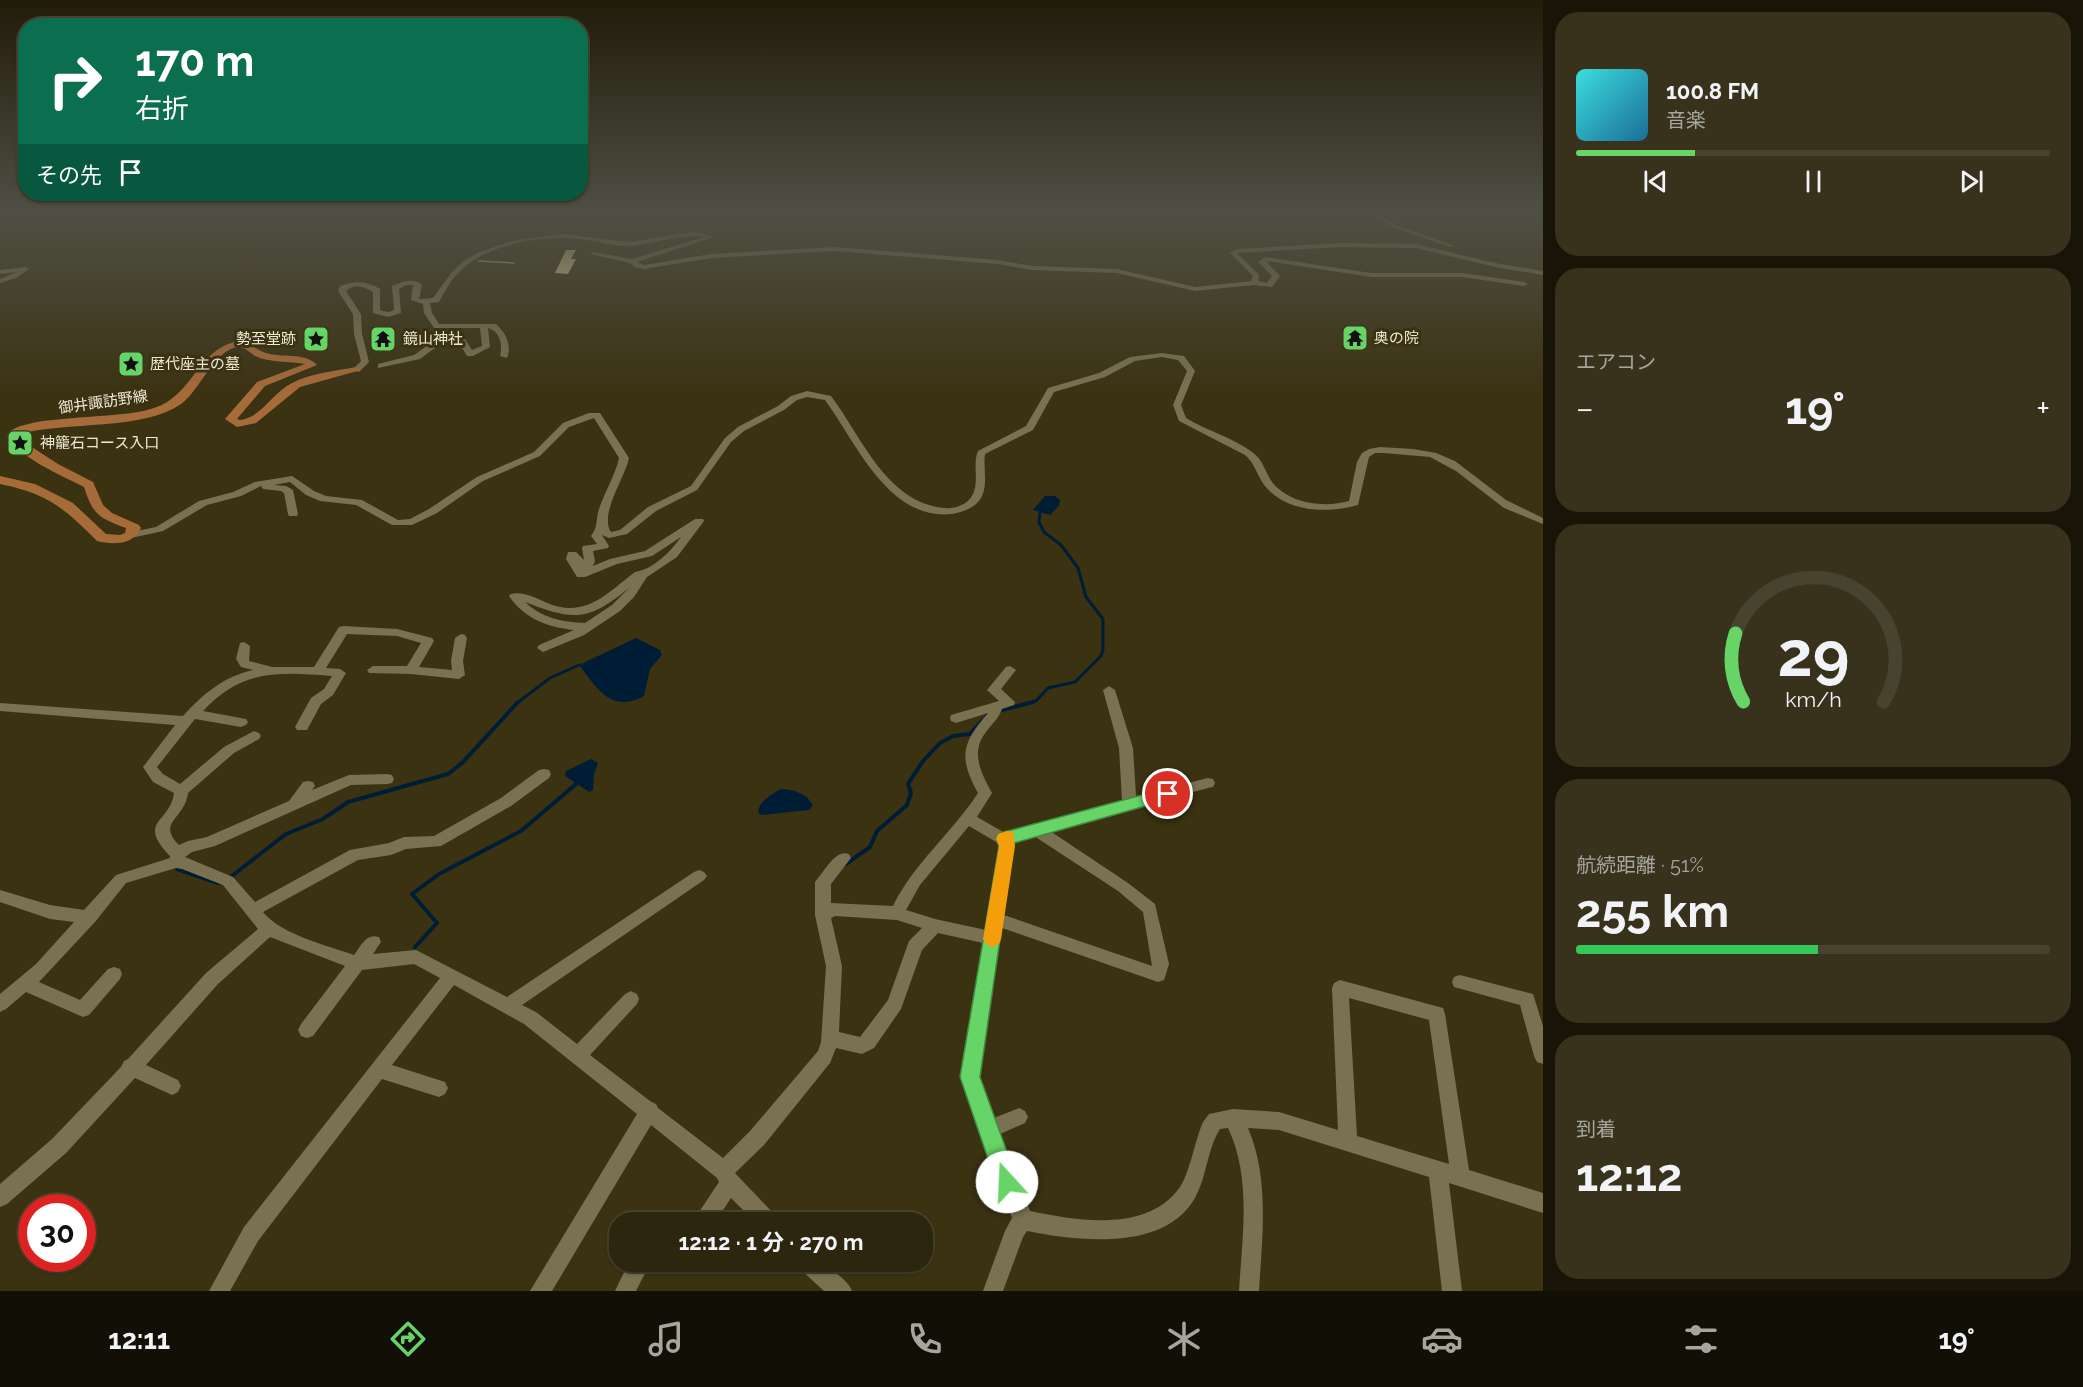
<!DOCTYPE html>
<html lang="ja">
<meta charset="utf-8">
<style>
:root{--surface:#2c260e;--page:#38321c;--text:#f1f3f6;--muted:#a6a59e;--line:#48432e;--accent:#66d466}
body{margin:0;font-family:Raleway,"Noto Sans JP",sans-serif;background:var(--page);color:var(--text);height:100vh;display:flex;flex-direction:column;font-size:22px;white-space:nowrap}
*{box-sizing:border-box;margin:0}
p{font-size:20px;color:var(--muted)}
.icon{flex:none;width:33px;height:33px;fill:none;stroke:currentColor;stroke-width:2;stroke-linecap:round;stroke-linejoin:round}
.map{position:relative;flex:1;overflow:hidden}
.details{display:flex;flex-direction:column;gap:12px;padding:12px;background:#181508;width:540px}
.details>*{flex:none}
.banner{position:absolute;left:18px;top:18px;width:570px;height:183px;border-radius:24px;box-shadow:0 2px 4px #0004,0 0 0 2px var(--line);background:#0b6e4f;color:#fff;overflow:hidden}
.speed{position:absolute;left:18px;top:1194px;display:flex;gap:12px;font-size:30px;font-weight:700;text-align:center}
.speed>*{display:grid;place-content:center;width:78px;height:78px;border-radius:50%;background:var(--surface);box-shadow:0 2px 4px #0004,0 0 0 2px var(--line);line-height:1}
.speed .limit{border:9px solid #d22;background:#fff;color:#111}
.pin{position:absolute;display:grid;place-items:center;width:51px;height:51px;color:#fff;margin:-26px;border:3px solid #fff;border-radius:50%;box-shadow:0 2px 6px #0007}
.me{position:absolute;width:66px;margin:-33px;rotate:340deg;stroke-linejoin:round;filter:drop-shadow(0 0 4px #0008)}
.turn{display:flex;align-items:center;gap:21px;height:126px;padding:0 18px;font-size:27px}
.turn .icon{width:78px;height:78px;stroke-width:2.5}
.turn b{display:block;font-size:42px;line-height:51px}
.then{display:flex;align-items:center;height:57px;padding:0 18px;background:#0003;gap:12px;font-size:22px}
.big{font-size:45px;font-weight:700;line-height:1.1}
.details .tile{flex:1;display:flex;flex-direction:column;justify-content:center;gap:9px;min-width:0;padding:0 21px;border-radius:24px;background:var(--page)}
.details .dial{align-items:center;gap:0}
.dial svg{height:156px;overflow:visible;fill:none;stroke:var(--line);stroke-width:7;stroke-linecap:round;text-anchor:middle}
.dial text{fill:var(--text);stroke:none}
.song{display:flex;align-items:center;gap:18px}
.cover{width:72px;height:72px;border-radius:9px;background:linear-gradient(135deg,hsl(180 70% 55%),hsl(200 70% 35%))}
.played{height:6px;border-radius:3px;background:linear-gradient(90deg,var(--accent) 25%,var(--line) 25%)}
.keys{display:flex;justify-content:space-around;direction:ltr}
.heat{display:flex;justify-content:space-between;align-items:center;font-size:33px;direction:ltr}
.charge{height:9px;border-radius:4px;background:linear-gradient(90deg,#34c759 51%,var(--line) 0)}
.trip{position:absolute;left:609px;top:1212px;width:324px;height:60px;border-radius:24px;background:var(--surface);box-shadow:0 2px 4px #0004,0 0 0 2px var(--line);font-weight:700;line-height:60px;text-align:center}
.dock{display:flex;height:96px;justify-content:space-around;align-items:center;background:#120f06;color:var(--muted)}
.dock .icon{width:42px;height:42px}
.dock .on{color:var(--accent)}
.dock b{font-size:27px;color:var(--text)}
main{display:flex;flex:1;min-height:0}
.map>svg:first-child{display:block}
</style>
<main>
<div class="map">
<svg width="1543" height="1291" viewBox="0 0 1543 1291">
<rect width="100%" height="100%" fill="#3b3212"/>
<g fill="#001d36">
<path d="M 1045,496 L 1055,496 L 1060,500 L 1059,506 L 1050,515 L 1033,510 Z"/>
<path d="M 636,638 L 660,650 L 662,655 L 650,669 L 644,696 C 611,714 597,688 579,665 Z"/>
<path d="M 591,759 L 598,763 L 594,774 L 593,790 L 589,792 L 565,776 L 566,771 Z"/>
<path d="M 781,789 C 794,789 807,794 813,805 L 809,810 L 761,815 L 758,812 C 760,800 771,795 781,789 Z"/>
</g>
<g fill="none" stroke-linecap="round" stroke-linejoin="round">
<g stroke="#001d36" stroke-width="3">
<path d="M 517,703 L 550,678 L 579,665"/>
<path d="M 1028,703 L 1036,701 L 1048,688 L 1075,682 L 1101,656 L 1103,649 L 1103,619 L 1086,597 L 1078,568 L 1061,545 L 1044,532 L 1039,522 L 1040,513"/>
</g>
<g stroke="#001d36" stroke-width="4">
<path d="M 998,711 L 1033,702"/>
<path d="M 846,864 L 870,847 L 877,831 L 907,805 L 911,793 L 908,784 L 923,761 L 940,743 L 953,736 L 970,734 L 991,712"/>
<path d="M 177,869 L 218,883"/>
<path d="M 228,879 L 286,834 L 323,819 L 348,802 L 448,774 L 462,763 L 518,702"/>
<path d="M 415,947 L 437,923 L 412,894 L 439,874 L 521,831 L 576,784"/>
</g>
</g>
<path fill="#e3d29a" d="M 566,250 L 576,250 L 571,259 L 576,259 L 568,274 L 555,273 Z"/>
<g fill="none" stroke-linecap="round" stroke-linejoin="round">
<g fill="#7a7150" fill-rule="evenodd">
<path d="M 1369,213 L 1376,213 L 1396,225 L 1455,246 L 1450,247 L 1392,227 Z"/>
<path d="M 692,232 L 702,233 L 714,237 L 637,262 L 644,265 L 711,254 L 835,247 L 998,260 L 1032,266 L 1117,269 L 1195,287 L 1251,281 L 1253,276 L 1230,253 L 1236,249 L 1340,243 L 1416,244 L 1495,263 L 1543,271 L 1543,275 L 1495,267 L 1416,248 L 1340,247 L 1237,253 L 1259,275 L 1258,281 L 1267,283 L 1272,276 L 1258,262 L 1265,257 L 1371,273 L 1462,273 L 1524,282 L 1528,284 L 1524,286 L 1462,277 L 1371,277 L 1266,261 L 1280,276 L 1272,287 L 1254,285 L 1195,291 L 1117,273 L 1032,270 L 998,264 L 835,251 L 711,258 L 644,269 L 635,267 L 630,263 L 590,254 L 593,252 L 632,259 L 704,237 C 677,233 653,245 626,246 C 611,246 596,241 581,239 C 542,235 489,243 460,271 C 451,280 445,291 439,302 L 430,303 L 432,313 L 439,324 L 496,324 C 506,333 512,345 507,358 L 500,356 C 503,345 500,331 488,328 L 490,347 L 473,356 L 467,356 L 458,341 L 443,342 L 420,359 L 378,368 L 378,364 L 414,355 L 438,338 L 463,336 L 472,350 L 482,346 L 480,328 L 434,328 L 424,313 L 423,304 L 411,300 L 413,285 L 406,285 L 399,289 L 401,313 L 388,317 L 373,313 L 373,292 C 364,286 354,283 346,291 L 361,314 L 362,334 L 369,362 L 359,372 L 352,370 L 361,361 L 354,334 L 353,314 L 338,291 L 340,286 C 355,280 367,281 380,289 L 380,310 L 388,312 L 394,310 L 392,286 C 402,282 413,277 422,285 L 419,299 L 433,298 L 452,272 L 466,259 L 480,252 L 512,241 L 564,234 L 629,242 Z"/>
<path d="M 26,267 L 29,269 L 28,270 L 16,278 L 0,283 L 0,279 L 17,272 L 0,274 L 0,270 Z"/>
<path d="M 1162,353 L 1184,356 L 1195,371 L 1181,405 L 1186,418 C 1207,431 1232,437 1252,452 C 1263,459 1265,472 1272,482 C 1289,504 1325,508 1349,501 L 1357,462 L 1362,453 L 1369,449 L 1380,447 L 1413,449 L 1436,453 L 1455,461 L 1506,500 L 1543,518 L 1543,524 L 1504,508 L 1456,471 L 1430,457 L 1384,453 L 1375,453 L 1369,457 L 1358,505 C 1328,514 1286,512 1265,486 C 1257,476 1255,463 1245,455 L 1179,421 L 1173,405 L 1187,371 L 1178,360 L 1162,357 L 1135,361 L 1105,377 L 1054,392 L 1033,430 L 985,454 C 983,468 988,483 982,496 C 977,507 964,512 952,514 C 888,521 856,442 825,400 L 807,397 L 797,400 L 784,410 L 744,431 L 731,442 L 697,490 L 656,511 L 627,534 L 609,538 L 602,535 L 609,546 L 608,548 L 593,551 L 595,561 L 593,566 L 610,559 L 645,551 L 695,519 L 703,519 L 704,521 L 677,557 L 647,577 L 634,597 L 620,611 L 584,635 L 543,652 L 537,648 L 539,645 L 574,630 C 547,627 525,619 509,596 L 511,594 C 523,591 536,598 547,603 C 586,619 607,593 635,572 C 654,569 670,552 681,537 L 652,556 L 617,564 L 585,577 L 577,577 L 566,559 L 568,552 L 576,552 L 584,560 L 582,548 L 583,546 L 597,544 L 591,536 C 599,525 595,521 599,509 C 605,491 615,476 619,458 L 594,418 L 569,427 L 540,456 L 483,481 L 437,513 L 412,525 L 392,525 L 356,505 L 320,501 L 306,495 L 290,482 L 274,485 L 286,486 L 293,490 L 298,514 L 297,516 L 289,516 L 288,514 L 284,493 L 281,491 L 263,489 L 261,486 L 241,496 L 207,505 L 163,531 L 131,538 L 126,535 L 127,533 L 156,527 L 199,501 L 233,492 L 255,482 L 292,476 L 314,491 L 326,496 L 362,500 L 398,520 L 410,519 L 429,509 L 477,477 L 534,452 L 563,423 L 589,413 L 600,413 L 629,458 C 625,478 599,514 611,532 L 620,530 L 648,507 L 691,486 L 725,438 L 738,427 L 778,406 L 791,396 L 807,391 L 831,396 C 862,437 886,502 944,508 C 954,509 967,505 972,496 C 980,482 972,465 978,451 L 1026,426 L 1048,388 L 1099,373 L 1130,357 ZM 630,587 L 612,605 L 585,623 C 562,622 542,618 525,602 C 574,621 588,622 630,587 Z"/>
<path d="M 343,626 L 397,629 L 432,638 L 434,641 L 419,667 L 452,670 L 451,661 L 455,638 L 461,634 L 465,635 L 467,638 L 463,661 L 465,675 L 459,679 L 411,674 L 369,673 L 367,670 L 373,666 L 407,666 L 421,643 L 397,636 L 347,634 L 326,668 L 340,669 L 346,673 L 333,695 L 321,704 L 307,730 L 297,730 L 295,727 L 311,698 L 324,689 L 332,676 C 277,672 243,669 203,711 L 246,719 L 248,722 L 246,725 L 241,727 L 195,719 L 157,767 L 163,774 L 180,784 L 224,747 L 254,731 L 259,733 L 261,736 L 259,739 L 234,753 L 188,793 C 185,819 156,822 179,845 L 188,841 L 207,837 L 289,801 L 303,782 L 308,781 L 313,782 L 315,786 L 312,790 L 349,775 L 387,774 L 392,775 L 394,779 L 392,783 L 387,784 L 351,785 L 215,846 L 192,852 L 185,857 L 233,877 L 255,902 L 350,850 L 389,843 L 404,837 L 434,836 L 501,798 L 539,770 L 544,769 L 549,770 L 551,774 L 549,778 L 511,806 L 441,846 L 406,849 L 391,855 L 358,860 L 263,912 C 282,935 326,945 354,955 C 361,946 366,933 379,937 L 381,942 L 373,954 L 416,950 L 507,997 L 694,872 L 699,870 L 704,872 L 707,876 L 704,880 L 522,1005 L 536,1012 L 577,1044 L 625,994 L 631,991 L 637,994 L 639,999 L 637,1004 L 590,1055 L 650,1101 L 656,1104 L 658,1108 L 723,1158 L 750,1131 L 818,1051 L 821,1042 L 826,966 L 815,915 L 815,882 L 818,878 C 826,869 836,849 849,854 L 851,858 L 831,884 L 831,903 L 893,906 C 914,863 952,833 978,793 C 958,757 962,743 988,713 L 956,723 L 951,721 L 950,718 L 951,715 L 999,701 L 987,690 L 1006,667 L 1010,666 L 1016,670 L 1001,689 L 1015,702 L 1014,705 L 1002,709 C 999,718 992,724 986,732 C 970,752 981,773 992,793 L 977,817 L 1005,833 L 1122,800 L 1119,748 L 1103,690 L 1109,686 L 1115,690 L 1133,748 L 1136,796 L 1208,778 L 1213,779 L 1215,783 L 1213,787 L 1208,788 L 1050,831 L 1128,883 L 1155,904 L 1169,964 L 1164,980 L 1158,982 L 1002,928 L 979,1077 L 994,1118 L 1019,1108 L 1025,1111 L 1028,1117 L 1025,1123 L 1000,1134 L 1030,1211 C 1077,1221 1148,1233 1180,1187 C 1190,1172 1195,1140 1203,1122 L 1209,1114 L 1233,1109 L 1279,1112 L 1338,1130 L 1332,988 L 1334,983 L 1340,980 L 1443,1008 L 1445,1014 L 1469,1170 L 1543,1193 L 1543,1213 L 1449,1183 L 1462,1291 L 1442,1291 L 1429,1177 L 1279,1130 L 1248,1128 C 1270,1179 1262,1238 1259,1291 L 1239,1291 C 1242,1238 1252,1178 1228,1128 L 1220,1129 C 1207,1150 1207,1176 1195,1198 C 1164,1252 1078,1241 1027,1231 L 1023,1237 L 1003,1291 L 983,1291 L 1005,1231 L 1012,1218 L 979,1130 L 961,1077 L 983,943 L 938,933 L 922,950 L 901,1009 L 874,1048 L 862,1054 L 836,1048 L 830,1063 L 764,1145 L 735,1173 L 775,1215 L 778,1222 L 755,1222 L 731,1198 L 715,1222 L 694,1222 L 697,1215 L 719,1182 L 717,1178 L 651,1125 L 552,1291 L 530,1291 L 637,1114 L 524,1024 L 454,985 L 392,1065 L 445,1082 L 448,1088 L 445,1094 L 439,1097 L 382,1079 L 258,1241 L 230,1291 L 209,1291 L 244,1227 L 440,978 L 414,964 L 362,970 L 313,1036 L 307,1038 L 301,1036 L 298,1030 L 301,1024 L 345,966 L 270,937 L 218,984 L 146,1065 L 178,1080 L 181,1086 L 178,1092 L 172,1095 L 135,1078 L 66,1153 L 7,1204 L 0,1207 L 0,1184 L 52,1139 L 121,1067 L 124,1061 L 128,1059 L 206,973 L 258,929 L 223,885 L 182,869 L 176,868 L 126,883 L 95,922 L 39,982 L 80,1000 L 108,969 L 114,967 L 120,969 L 122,974 L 120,979 L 89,1015 L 83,1017 L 26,992 L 6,1009 L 0,1012 L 0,994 L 36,964 L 74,922 L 50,919 L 0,902 L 0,890 L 50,905 L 84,910 L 116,875 L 170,858 L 170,856 C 136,820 170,824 174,793 L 153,782 L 143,767 L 175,725 L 0,711 L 0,703 L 183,716 C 203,694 223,677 253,670 L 241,667 L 236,659 L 240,643 L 244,642 L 250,646 L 249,661 L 272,667 L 314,667 L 339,627 ZM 969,826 L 998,843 L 1000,846 L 986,930 L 935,919 L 906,910 L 920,885 ZM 1034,836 L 1118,891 L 1143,912 L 1152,966 L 1004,915 L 1014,846 L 1013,842 ZM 835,916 L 897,920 L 922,928 L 909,941 L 888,1000 L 860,1037 L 839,1032 L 842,966 L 831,918 ZM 1349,998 L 1429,1020 L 1449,1164 L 1357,1136 Z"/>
<path d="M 1460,975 L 1533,994 L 1543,1026 L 1543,1064 L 1537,1062 L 1534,1056 L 1520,1005 L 1454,987 L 1452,982 L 1454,977 Z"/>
<path d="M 629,1262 L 655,1262 L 652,1269 L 644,1275 L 636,1291 L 615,1291 Z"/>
<path d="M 797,1262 L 821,1262 C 831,1271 847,1278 852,1291 L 824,1291 L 800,1269 Z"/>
</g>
<path fill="#a56b39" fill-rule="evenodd" d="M 234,342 C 248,340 254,349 266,353 C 282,358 305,352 317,365 L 265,386 L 237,419 L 240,420 C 261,418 273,392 292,383 C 312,373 335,371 356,367 L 361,370 L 300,387 L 256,423 L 237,427 L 225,419 L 257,382 L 305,364 C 289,361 270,363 255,356 C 250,353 245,347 239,347 C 216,347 199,392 181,404 C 142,431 67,421 20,434 L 21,440 L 58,464 L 93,482 L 103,505 L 112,513 L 139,525 L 141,528 C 133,545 114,545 97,541 C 63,507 48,494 0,484 L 0,476 L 35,484 L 73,503 L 106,534 L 120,535 L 125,533 L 126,528 C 99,518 93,515 84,487 C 59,474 23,460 7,436 L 9,432 C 30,414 121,420 154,408 C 192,396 197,352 234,342 Z"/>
<path stroke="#aea891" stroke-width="1.5" d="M 479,261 L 514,263"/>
</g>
<linearGradient id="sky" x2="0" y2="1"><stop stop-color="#201c0a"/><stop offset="0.54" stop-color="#4f4f44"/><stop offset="1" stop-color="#4f4f44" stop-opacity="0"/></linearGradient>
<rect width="1543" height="394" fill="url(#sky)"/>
<path fill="#66d466" stroke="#428a42" stroke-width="1.5" d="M 1168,788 L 1176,794 L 1174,798 L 1014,843 L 980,1077 L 1018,1182 L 1015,1189 L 1007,1193 L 1000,1189 L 996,1182 L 960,1077 L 999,846 L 996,839 L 998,834 L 1004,832 Z"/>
<path fill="#f59e0b" d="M 1007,831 L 1013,832 L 1015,846 L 1001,939 L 999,944 L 992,947 L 986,944 L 983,939 L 999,846 L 996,839 L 998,834 Z"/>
<defs>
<g id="temple-square" transform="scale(1.35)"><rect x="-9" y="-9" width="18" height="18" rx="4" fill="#66d466" stroke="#3b3212"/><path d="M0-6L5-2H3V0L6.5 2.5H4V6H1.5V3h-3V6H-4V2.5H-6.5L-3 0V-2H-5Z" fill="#111"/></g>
<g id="sight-square" transform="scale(1.35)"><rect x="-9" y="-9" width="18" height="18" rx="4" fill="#66d466" stroke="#3b3212"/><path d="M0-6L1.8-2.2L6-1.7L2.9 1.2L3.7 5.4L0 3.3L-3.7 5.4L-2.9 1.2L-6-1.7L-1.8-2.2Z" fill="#111"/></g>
</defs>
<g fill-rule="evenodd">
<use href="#temple-square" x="1355" y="338"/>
<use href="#sight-square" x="316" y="339"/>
<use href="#temple-square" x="383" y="339"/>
<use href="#sight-square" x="131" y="364"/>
<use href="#sight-square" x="20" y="443"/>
</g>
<g text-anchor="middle" stroke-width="6" stroke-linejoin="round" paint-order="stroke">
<g font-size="15" fill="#eee9d7" stroke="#3b3212" text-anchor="start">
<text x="1374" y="343">奥の院</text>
<text x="296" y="344" text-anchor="end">勢至堂跡</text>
<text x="403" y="344">鏡山神社</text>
<text x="150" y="369">歴代座主の墓</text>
<text x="40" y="448">神籠石コース入口</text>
</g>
<g font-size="15" fill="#eee9d7" stroke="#3b3212">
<text transform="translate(103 402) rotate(-8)" y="5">御井諏訪野線</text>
</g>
</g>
</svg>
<div class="speed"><div class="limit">30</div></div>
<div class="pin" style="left:1168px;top:794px;background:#d93025"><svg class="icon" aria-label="arrive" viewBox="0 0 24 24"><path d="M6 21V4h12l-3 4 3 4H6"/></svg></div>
<svg class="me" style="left:1007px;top:1182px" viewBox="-20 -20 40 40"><circle r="19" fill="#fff"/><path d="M0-13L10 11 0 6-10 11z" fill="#66d466"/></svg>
<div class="trip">12:12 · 1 分 · 270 m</div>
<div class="banner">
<div class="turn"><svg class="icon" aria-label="right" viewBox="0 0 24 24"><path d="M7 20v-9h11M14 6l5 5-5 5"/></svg><div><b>170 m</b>右折</div></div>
<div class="then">その先<svg class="icon" aria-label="arrive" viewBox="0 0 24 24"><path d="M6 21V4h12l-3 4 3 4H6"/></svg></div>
</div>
</div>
<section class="details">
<div class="tile">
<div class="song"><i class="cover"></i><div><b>100.8 FM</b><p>音楽</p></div></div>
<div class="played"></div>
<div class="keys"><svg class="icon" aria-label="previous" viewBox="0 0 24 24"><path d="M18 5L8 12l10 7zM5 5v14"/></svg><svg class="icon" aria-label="pause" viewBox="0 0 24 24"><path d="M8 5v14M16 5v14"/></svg><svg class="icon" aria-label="next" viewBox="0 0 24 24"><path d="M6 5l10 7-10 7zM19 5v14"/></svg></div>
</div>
<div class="tile"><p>エアコン</p>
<div class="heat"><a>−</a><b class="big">19°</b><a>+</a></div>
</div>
<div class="tile dial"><svg viewBox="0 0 100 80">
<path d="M14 69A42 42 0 1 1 86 69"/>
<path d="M14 69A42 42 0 0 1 10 34" stroke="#66d466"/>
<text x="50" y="56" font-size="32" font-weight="700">29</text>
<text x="50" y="72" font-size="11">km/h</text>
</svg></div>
<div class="tile"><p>航続距離 · 51%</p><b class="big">255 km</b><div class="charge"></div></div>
<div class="tile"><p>到着</p><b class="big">12:12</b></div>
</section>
</main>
<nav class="dock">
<b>12:11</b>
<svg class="icon on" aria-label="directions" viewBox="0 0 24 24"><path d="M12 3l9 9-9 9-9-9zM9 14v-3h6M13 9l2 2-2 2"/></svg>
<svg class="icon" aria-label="music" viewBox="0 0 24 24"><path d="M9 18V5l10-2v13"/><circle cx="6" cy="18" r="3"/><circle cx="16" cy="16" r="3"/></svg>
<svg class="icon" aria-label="phone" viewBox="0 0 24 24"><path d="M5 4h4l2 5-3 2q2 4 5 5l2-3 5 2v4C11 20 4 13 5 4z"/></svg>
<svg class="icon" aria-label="climate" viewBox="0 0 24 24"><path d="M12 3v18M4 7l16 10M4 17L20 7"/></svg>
<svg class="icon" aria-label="car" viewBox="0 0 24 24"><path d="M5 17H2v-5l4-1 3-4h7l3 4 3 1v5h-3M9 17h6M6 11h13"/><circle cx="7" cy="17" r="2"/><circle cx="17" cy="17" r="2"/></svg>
<svg class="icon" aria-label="filters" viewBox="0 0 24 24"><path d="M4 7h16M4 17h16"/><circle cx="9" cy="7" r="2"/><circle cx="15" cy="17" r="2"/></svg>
<b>19°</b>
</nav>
